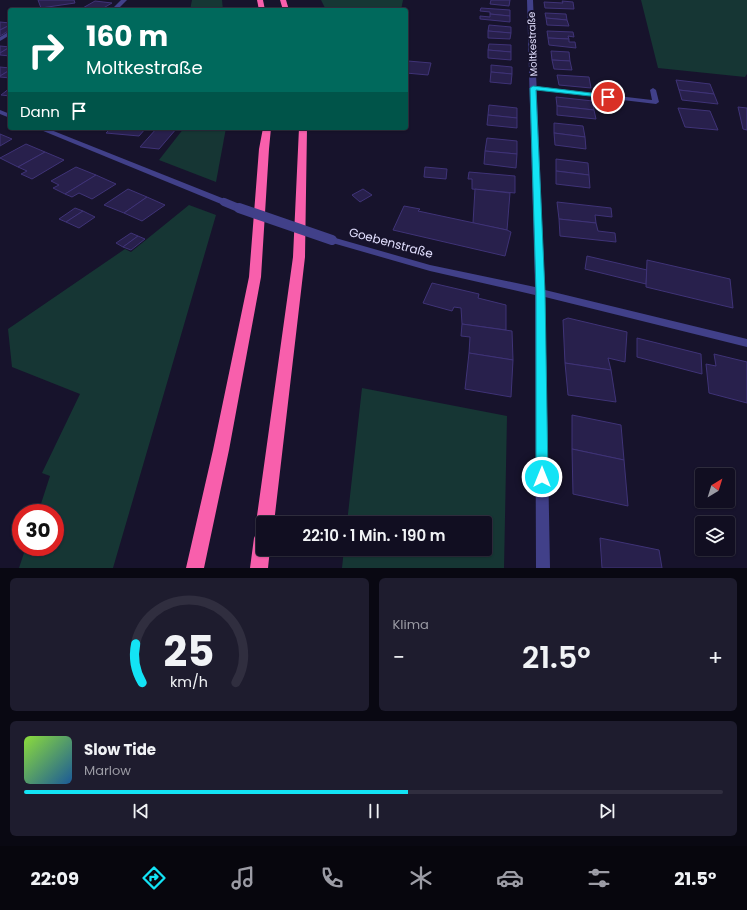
<!DOCTYPE html>
<html lang="de">
<meta charset="utf-8">
<style>
:root{--surface:#110e21;--page:#1e1c2e;--text:#f1f3f6;--muted:#9c9ca5;--line:#302e3f;--accent:#13e3f5}
body{margin:0;font-family:Poppins,sans-serif;background:var(--page);color:var(--text);height:100vh;display:flex;flex-direction:column;font-size:15px;white-space:nowrap}
*{box-sizing:border-box;margin:0}
p{font-size:13px;color:var(--muted)}
.icon{flex:none;width:22px;height:22px;fill:none;stroke:currentColor;stroke-width:2;stroke-linecap:round;stroke-linejoin:round}
.map{position:relative;height:568px;overflow:hidden}
.details{display:flex;flex-direction:column;gap:10px;padding:10px;background:#090812;flex:1}
.details>*{flex:none}
.hud{position:absolute;left:8px;top:8px;width:400px;height:122px;border-radius:4px;box-shadow:0 1px 3px #0004,0 0 0 1px var(--line);background:#00695c;color:#fff;overflow:hidden}
.needle{width:26px;rotate:38deg}
.buttons{position:absolute;left:695px;top:468px;display:grid;gap:8px}
.buttons a{display:grid;place-items:center;width:40px;height:40px;border-radius:4px;background:var(--surface);box-shadow:0 1px 3px #0004,0 0 0 1px var(--line);font-size:20px}
.speed{position:absolute;left:12px;top:504px;display:flex;gap:8px;font-size:20px;font-weight:700;text-align:center}
.speed>*{display:grid;place-content:center;width:52px;height:52px;border-radius:50%;background:var(--surface);box-shadow:0 1px 3px #0004,0 0 0 1px var(--line);line-height:1}
.speed .limit{border:6px solid #d22;background:#fff;color:#111}
.pin{position:absolute;display:grid;place-items:center;width:34px;height:34px;color:#fff;margin:-17px;border:2px solid #fff;border-radius:50%;box-shadow:0 1px 4px #0007}
.me{position:absolute;width:44px;margin:-22px;rotate:0deg;stroke-linejoin:round;filter:drop-shadow(0 0 3px #0008)}
.turn{display:flex;align-items:center;gap:14px;height:84px;padding:0 12px;font-size:18px}
.turn .icon{width:52px;height:52px;stroke-width:2.5}
.turn b{display:block;font-size:28px;line-height:34px}
.then{display:flex;align-items:center;height:38px;padding:0 12px;background:#0003;gap:8px;font-size:15px}
.big{font-size:30px;font-weight:600;line-height:1.1}
.details .card{flex:1;display:flex;flex-direction:column;justify-content:center;gap:6px;min-width:0;padding:0 14px;border-radius:6px;background:var(--page)}
.details .dial{align-items:center;gap:0}
.dial svg{height:104px;overflow:visible;fill:none;stroke:var(--line);stroke-width:7;stroke-linecap:round;text-anchor:middle}
.dial text{fill:var(--text);stroke:none}
.song{display:flex;align-items:center;gap:12px}
.cover{width:48px;height:48px;border-radius:6px;background:linear-gradient(135deg,hsl(90 70% 55%),hsl(210 70% 35%))}
.played{height:4px;border-radius:2px;background:linear-gradient(90deg,var(--accent) 55%,var(--line) 55%)}
.keys{display:flex;justify-content:space-around;direction:ltr}
.heat{display:flex;justify-content:space-between;align-items:center;font-size:22px;direction:ltr}
.details .tiles{flex:1;display:grid;gap:10px;grid-template-columns:1fr 1fr}
.card:last-child{grid-column:span 2}
.trip{position:absolute;left:256px;top:516px;width:236px;height:40px;border-radius:4px;background:var(--surface);box-shadow:0 1px 3px #0004,0 0 0 1px var(--line);font-weight:600;line-height:40px;text-align:center}
.menu{display:flex;height:64px;justify-content:space-around;align-items:center;background:#07060d;color:var(--muted)}
.menu .icon{width:28px;height:28px}
.menu .on{color:var(--accent)}
.menu b{font-size:18px;color:var(--text)}
.map>svg:first-child{display:block}
</style>
<div class="map">
<svg width="747" height="568" viewBox="0 0 747 568">
<rect width="100%" height="100%" fill="#17132c"/>
<g fill="#163634">
<path d="M 192,0 L 222,0 L 223,10 L 190,10 Z"/>
<path d="M 321,0 L 403,0 L 401,10 L 326,10 Z"/>
<path d="M 641,0 L 747,0 L 747,74 L 745,77 L 658,68 Z"/>
<path d="M 184,128 L 226,128 L 216,182 L 159,160 Z"/>
<path d="M 189,205 L 216,215 L 113,568 L 19,568 L 26,547 L 55,547 L 55,513 L 38,513 L 50,476 L 42,473 L 80,394 L 12,367 L 8,329 L 125,249 L 131,252 Z"/>
<path d="M 362,388 L 507,416 L 504,568 L 342,568 L 344,549 L 485,549 L 485,523 L 347,523 Z"/>
</g>
<g fill="#28204c" stroke="#3f3377">
<path d="M 38,0 L 74,0 L 75,3 L 41,8 Z"/>
<path d="M 491,0 L 510,0 L 509,6 L 490,4 Z"/>
<path d="M 95,1 L 112,3 L 100,10 L 81,9 Z"/>
<path d="M 562,1 L 573,2 L 574,9 L 545,8 L 544,2 L 563,3 Z"/>
<path d="M 481,8 L 510,10 L 510,16 L 490,14 L 490,12 L 480,11 Z"/>
<path d="M 545,13 L 566,14 L 567,20 L 546,18 Z"/>
<path d="M 490,14 L 510,16 L 510,22 L 480,19 L 480,16 L 490,17 Z"/>
<path d="M 546,18 L 567,20 L 569,26 L 547,25 Z"/>
<path d="M 0,22 L 10,23 L 10,25 L 0,30 Z"/>
<path d="M 10,25 L 10,30 L 0,36 L 0,30 Z"/>
<path d="M 489,25 L 511,27 L 511,33 L 488,31 Z"/>
<path d="M 488,31 L 511,33 L 510,39 L 488,38 Z"/>
<path d="M 547,31 L 573,32 L 574,37 L 568,36 L 569,39 L 548,38 Z"/>
<path d="M 548,38 L 569,39 L 569,42 L 575,42 L 576,48 L 549,45 Z"/>
<path d="M 489,44 L 511,45 L 511,52 L 488,50 Z"/>
<path d="M 0,46 L 10,47 L 0,53 Z"/>
<path d="M 10,47 L 10,56 L 0,55 L 0,53 Z"/>
<path d="M 488,50 L 511,52 L 511,60 L 488,58 Z"/>
<path d="M 551,51 L 569,52 L 570,61 L 552,60 Z"/>
<path d="M 552,60 L 570,61 L 572,70 L 554,69 Z"/>
<path d="M 408,61 L 431,63 L 428,75 L 406,73 Z"/>
<path d="M 491,65 L 512,67 L 512,74 L 491,72 Z"/>
<path d="M 0,67 L 10,68 L 10,70 L 0,76 Z"/>
<path d="M 10,70 L 10,78 L 0,77 L 0,76 Z"/>
<path d="M 491,72 L 512,74 L 511,84 L 490,82 Z"/>
<path d="M 557,75 L 589,77 L 591,88 L 559,85 Z"/>
<path d="M 676,80 L 710,84 L 714,94 L 679,90 Z"/>
<path d="M 10,88 L 10,96 L 1,95 Z"/>
<path d="M 679,90 L 714,94 L 718,104 L 682,100 Z"/>
<path d="M 556,97 L 593,101 L 594,110 L 557,106 Z"/>
<path d="M 489,105 L 517,108 L 517,118 L 488,115 Z"/>
<path d="M 557,106 L 594,110 L 596,119 L 557,115 Z"/>
<path d="M 738,107 L 747,108 L 747,130 L 743,129 Z"/>
<path d="M 678,108 L 710,111 L 718,130 L 685,127 Z"/>
<path d="M 488,115 L 517,118 L 517,128 L 487,125 Z"/>
<path d="M 554,123 L 583,126 L 585,137 L 554,133 Z"/>
<path d="M 111,128 L 146,128 L 139,136 L 106,133 Z"/>
<path d="M 157,128 L 177,128 L 159,149 L 140,147 Z"/>
<path d="M 554,133 L 585,137 L 586,149 L 555,145 Z"/>
<path d="M 0,134 L 12,139 L 0,146 Z"/>
<path d="M 487,138 L 517,141 L 517,154 L 485,151 Z"/>
<path d="M 26,144 L 45,152 L 18,167 L 0,158 Z"/>
<path d="M 485,151 L 517,154 L 516,168 L 484,164 Z"/>
<path d="M 45,152 L 64,160 L 32,179 L 21,174 L 27,171 L 18,167 Z"/>
<path d="M 556,159 L 588,163 L 589,175 L 556,171 Z"/>
<path d="M 76,167 L 96,175 L 65,194 L 53,188 L 59,185 L 51,181 Z"/>
<path d="M 425,167 L 447,169 L 446,179 L 424,177 Z"/>
<path d="M 556,171 L 589,175 L 590,188 L 556,184 Z"/>
<path d="M 469,172 L 515,176 L 515,193 L 472,189 L 472,179 L 468,179 Z"/>
<path d="M 96,175 L 116,184 L 92,199 L 79,193 L 72,197 L 65,194 Z"/>
<path d="M 128,189 L 147,197 L 124,213 L 104,205 Z"/>
<path d="M 363,189 L 372,195 L 360,202 L 352,195 Z"/>
<path d="M 475,189 L 510,193 L 507,230 L 473,223 Z"/>
<path d="M 147,197 L 165,205 L 142,221 L 124,213 Z"/>
<path d="M 557,202 L 611,208 L 612,217 L 595,215 L 596,223 L 559,219 Z"/>
<path d="M 404,206 L 420,209 L 418,211 L 507,230 L 511,232 L 505,256 L 393,230 Z"/>
<path d="M 75,208 L 83,211 L 66,222 L 59,219 Z"/>
<path d="M 83,211 L 95,217 L 79,228 L 66,222 Z"/>
<path d="M 559,219 L 596,223 L 598,231 L 615,233 L 616,242 L 560,236 Z"/>
<path d="M 131,233 L 138,236 L 123,247 L 116,243 Z"/>
<path d="M 138,236 L 145,239 L 131,250 L 123,247 Z"/>
<path d="M 587,256 L 647,270 L 646,284 L 585,269 Z"/>
<path d="M 647,260 L 730,279 L 733,308 L 646,287 Z"/>
<path d="M 432,283 L 479,294 L 478,298 L 506,305 L 506,330 L 462,324 L 461,308 L 454,307 L 452,311 L 423,303 Z"/>
<path d="M 568,318 L 627,332 L 625,362 L 608,358 L 611,370 L 565,363 L 563,320 Z"/>
<path d="M 462,324 L 512,331 L 513,360 L 469,353 L 470,337 L 461,336 Z"/>
<path d="M 637,338 L 701,354 L 702,374 L 637,357 Z"/>
<path d="M 469,353 L 513,360 L 511,397 L 465,389 Z"/>
<path d="M 714,354 L 747,362 L 747,403 L 709,393 L 706,364 L 716,366 Z"/>
<path d="M 565,363 L 611,370 L 616,402 L 568,395 Z"/>
<path d="M 572,415 L 621,425 L 624,460 L 572,449 Z"/>
<path d="M 572,449 L 624,460 L 628,506 L 573,494 Z"/>
<path d="M 600,538 L 659,550 L 662,568 L 602,568 Z"/>
</g>
<g fill="none" stroke-linecap="round" stroke-linejoin="round">
<g fill="#414089" fill-rule="evenodd">
<path d="M 121,0 L 127,0 L 117,10 L 111,10 Z"/>
<path d="M 10,31 L 10,35 L 0,41 L 0,37 Z"/>
<path d="M 533,86 L 652,100 L 650,90 L 653,88 L 656,90 L 659,102 L 656,104 L 531,89 L 531,87 Z"/>
</g>
<g fill="#414089" fill-rule="evenodd">
<path d="M 527,0 L 533,0 L 545,290 L 747,339 L 747,347 L 545,297 L 550,568 L 536,568 L 535,295 L 430,271 L 329,242 L 327,240 L 332,237 L 430,265 L 535,287 Z"/>
<path d="M 0,110 L 10,114 L 10,118 L 0,114 Z"/>
<path d="M 36,128 L 46,128 L 227,200 L 228,202 L 227,204 L 221,204 Z"/>
</g>
<g fill="#f85fac" fill-rule="evenodd">
<path d="M 257,0 L 263,0 L 265,10 L 259,10 Z"/>
<path d="M 280,0 L 286,0 L 289,10 L 283,10 Z"/>
<path d="M 263,128 L 271,128 L 269,149 L 261,277 L 229,450 L 204,568 L 186,568 L 213,450 L 249,277 L 259,149 Z"/>
<path d="M 299,128 L 307,128 L 305,257 L 274,523 L 263,523 L 263,549 L 270,549 L 268,568 L 250,568 L 254,538 L 257,532 L 261,530 L 259,529 L 256,523 L 293,257 Z"/>
</g>
<path stroke="#414089" stroke-width="8" d="M 224,202 L 241,209"/>
<path stroke="#414089" stroke-width="10" d="M 239,208 L 332,240"/>
</g>
<path fill="#13e3f5" stroke="#0c949f" d="M 533,86 L 608,95 L 611,97 L 608,98 L 536,90 L 545,292 L 548,477 L 546,481 L 542,483 L 538,481 L 536,477 L 536,292 L 530,88 Z"/>
<g text-anchor="middle" stroke-width="4" stroke-linejoin="round" paint-order="stroke">
<g font-size="10" fill="#e2dffe" stroke="#17132c">
<text transform="translate(532 44) rotate(-92)" y="4">Moltkestraße</text>
</g>
<g font-size="12" fill="#e2dffe" stroke="#17132c">
<text transform="translate(391 243) rotate(15)" y="4">Goebenstraße</text>
</g>
</g>
</svg>
<div class="buttons">
<a><svg class="needle" viewBox="-14 -14 28 28"><path d="M0-13l5 13h-10z" fill="#e53935"/><path d="M0 13l5-13h-10z" fill="#9c9ca5"/></svg></a>
<a><svg class="icon" aria-label="layers" viewBox="0 0 24 24"><path d="M12 4l9 5-9 5-9-5zM3 14l9 5 9-5"/></svg></a>
</div>
<div class="speed"><div class="limit">30</div></div>
<div class="pin" style="left:608px;top:97px;background:#d93025"><svg class="icon" aria-label="arrive" viewBox="0 0 24 24"><path d="M6 21V4h12l-3 4 3 4H6"/></svg></div>
<svg class="me" style="left:542px;top:477px" viewBox="-20 -20 40 40"><circle r="17" fill="#13e3f5" stroke="#fff" stroke-width="3"/><path d="M0-11L8 9 0 5-8 9z" fill="#fff"/></svg>
<div class="trip">22:10 · 1 Min. · 190 m</div>
<div class="hud">
<div class="turn"><svg class="icon" aria-label="right" viewBox="0 0 24 24"><path d="M7 20v-9h11M14 6l5 5-5 5"/></svg><div><b>160 m</b>Moltkestraße</div></div>
<div class="then">Dann<svg class="icon" aria-label="arrive" viewBox="0 0 24 24"><path d="M6 21V4h12l-3 4 3 4H6"/></svg></div>
</div>
</div>
<section class="details">
<div class="tiles">
<div class="card dial"><svg viewBox="0 0 100 80">
<path d="M14 69A42 42 0 1 1 86 69"/>
<path d="M14 69A42 42 0 0 1 9 39" stroke="#13e3f5"/>
<text x="50" y="56" font-size="32" font-weight="700">25</text>
<text x="50" y="72" font-size="11">km/h</text>
</svg></div>
<div class="card"><p>Klima</p>
<div class="heat"><a>−</a><b class="big">21.5°</b><a>+</a></div>
</div>
<div class="card">
<div class="song"><i class="cover"></i><div><b>Slow Tide</b><p>Marlow</p></div></div>
<div class="played"></div>
<div class="keys"><svg class="icon" aria-label="previous" viewBox="0 0 24 24"><path d="M18 5L8 12l10 7zM5 5v14"/></svg><svg class="icon" aria-label="pause" viewBox="0 0 24 24"><path d="M8 5v14M16 5v14"/></svg><svg class="icon" aria-label="next" viewBox="0 0 24 24"><path d="M6 5l10 7-10 7zM19 5v14"/></svg></div>
</div>
</div>
</section>
<nav class="menu">
<b>22:09</b>
<svg class="icon on" aria-label="directions" viewBox="0 0 24 24"><path d="M12 3l9 9-9 9-9-9zM9 14v-3h6M13 9l2 2-2 2"/></svg>
<svg class="icon" aria-label="music" viewBox="0 0 24 24"><path d="M9 18V5l10-2v13"/><circle cx="6" cy="18" r="3"/><circle cx="16" cy="16" r="3"/></svg>
<svg class="icon" aria-label="phone" viewBox="0 0 24 24"><path d="M5 4h4l2 5-3 2q2 4 5 5l2-3 5 2v4C11 20 4 13 5 4z"/></svg>
<svg class="icon" aria-label="climate" viewBox="0 0 24 24"><path d="M12 3v18M4 7l16 10M4 17L20 7"/></svg>
<svg class="icon" aria-label="car" viewBox="0 0 24 24"><path d="M5 17H2v-5l4-1 3-4h7l3 4 3 1v5h-3M9 17h6M6 11h13"/><circle cx="7" cy="17" r="2"/><circle cx="17" cy="17" r="2"/></svg>
<svg class="icon" aria-label="filters" viewBox="0 0 24 24"><path d="M4 7h16M4 17h16"/><circle cx="9" cy="7" r="2"/><circle cx="15" cy="17" r="2"/></svg>
<b>21.5°</b>
</nav>
